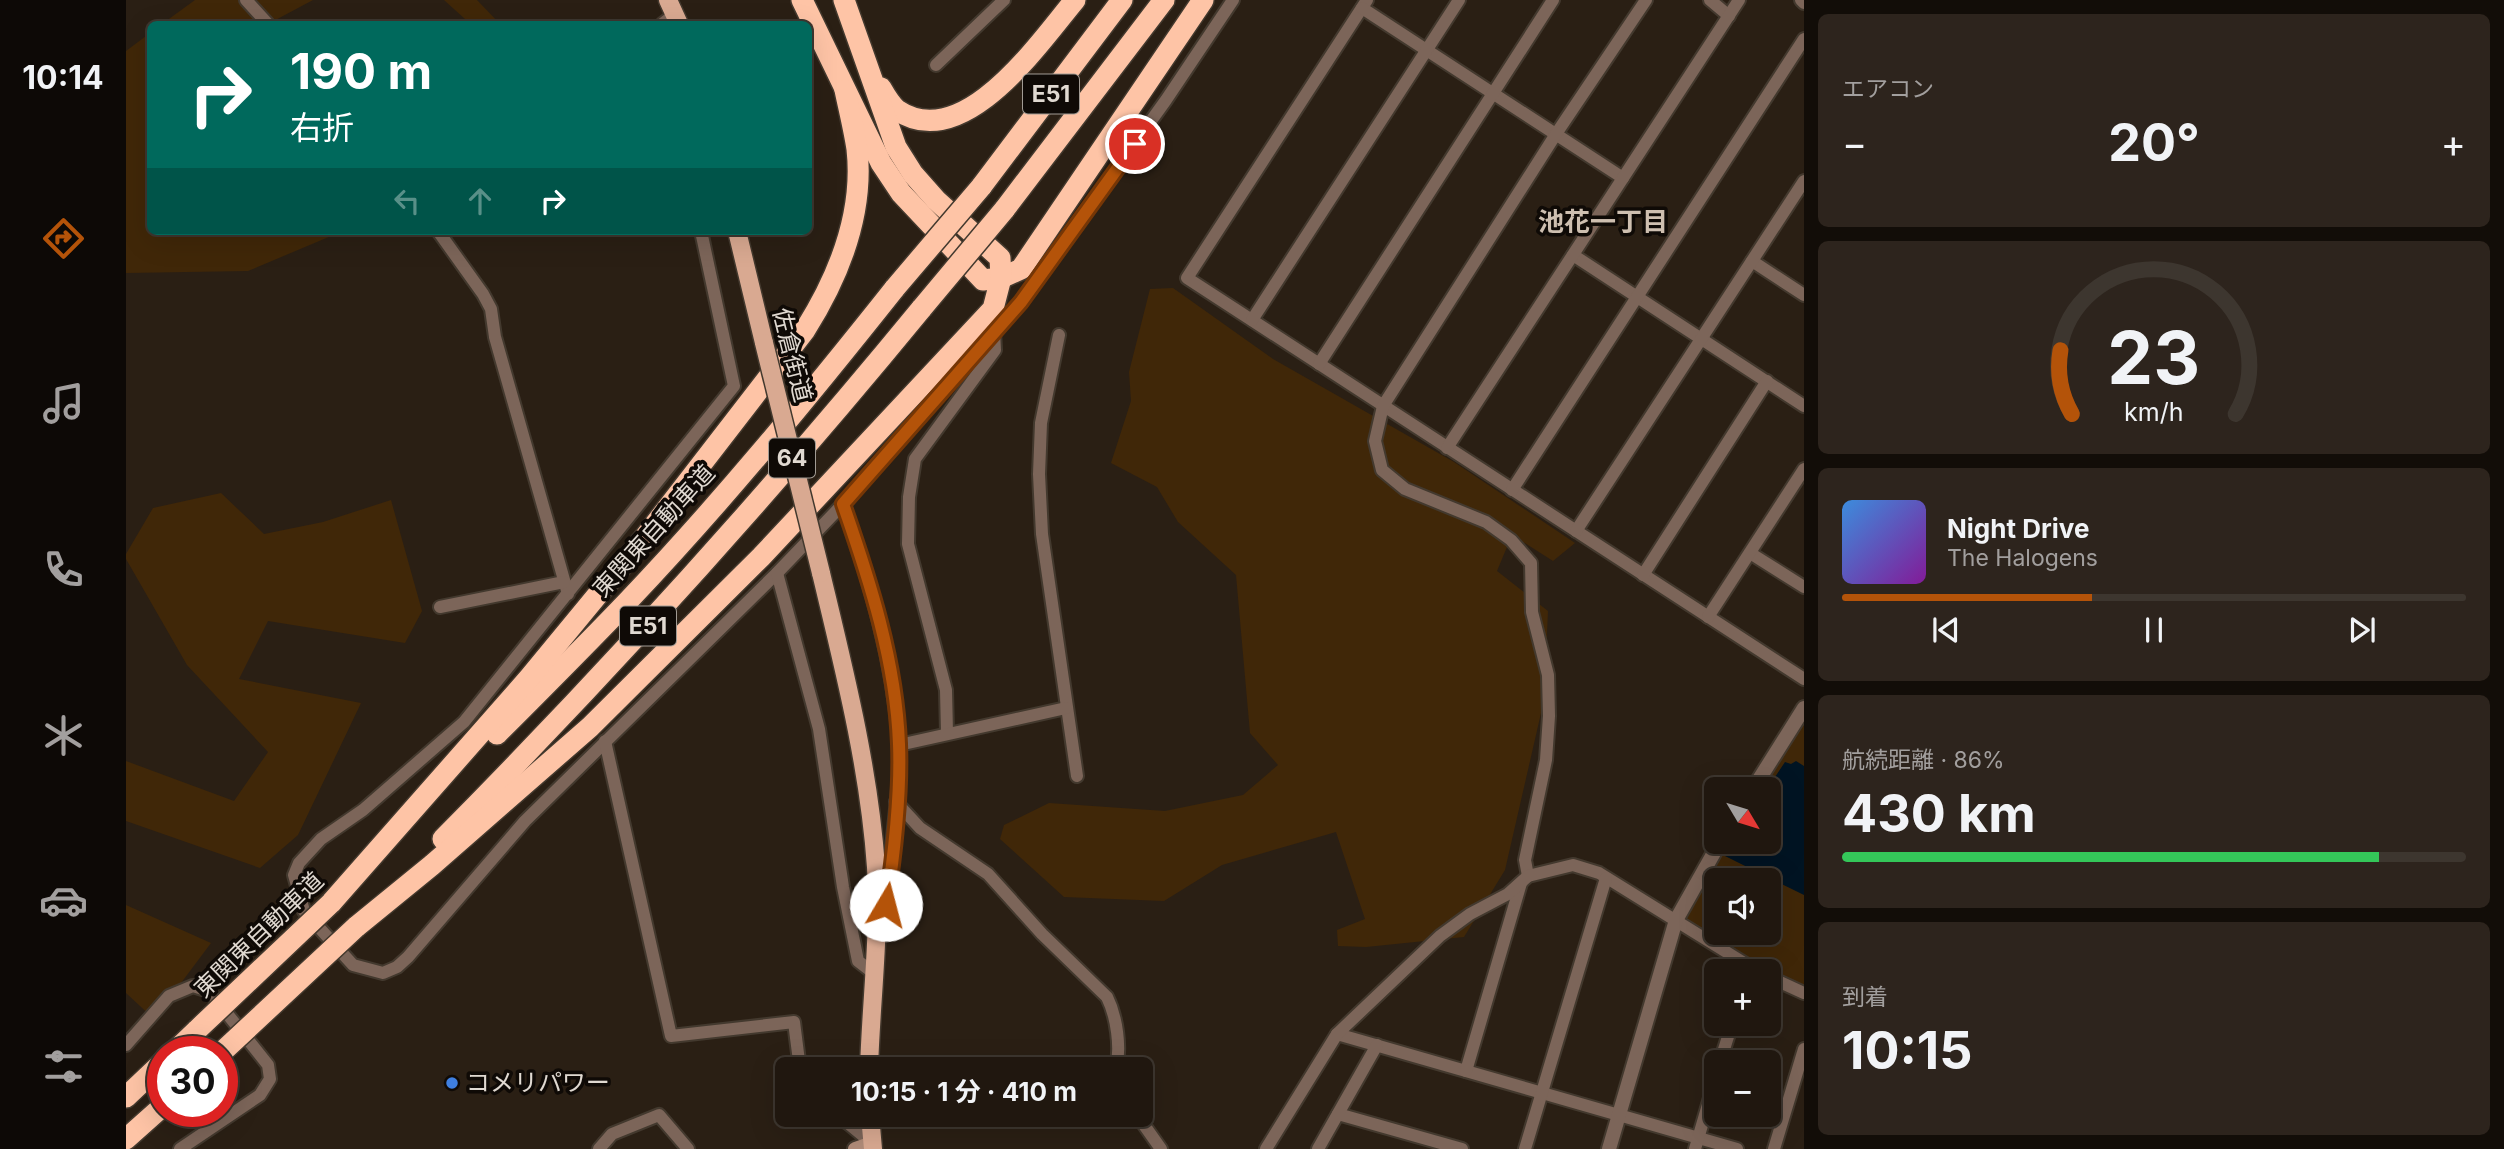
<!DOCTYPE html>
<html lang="ja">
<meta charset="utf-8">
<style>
:root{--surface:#20170f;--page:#2d241d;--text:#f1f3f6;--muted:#a29f9e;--line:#3d362f;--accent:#b45309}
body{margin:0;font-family:Inter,"Noto Sans JP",sans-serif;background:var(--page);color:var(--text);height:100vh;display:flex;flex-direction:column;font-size:26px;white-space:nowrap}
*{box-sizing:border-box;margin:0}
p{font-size:23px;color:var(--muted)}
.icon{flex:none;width:38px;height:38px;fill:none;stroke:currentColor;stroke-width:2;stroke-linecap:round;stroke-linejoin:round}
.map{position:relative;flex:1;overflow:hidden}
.side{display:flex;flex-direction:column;gap:14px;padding:14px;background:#120d08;width:700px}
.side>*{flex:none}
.guide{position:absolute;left:21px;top:21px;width:665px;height:214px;border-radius:10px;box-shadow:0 7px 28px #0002,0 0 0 2px var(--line);background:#00695c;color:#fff;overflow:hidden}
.needle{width:46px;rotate:128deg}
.tools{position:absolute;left:1578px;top:777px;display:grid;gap:14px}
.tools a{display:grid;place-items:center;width:77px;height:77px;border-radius:10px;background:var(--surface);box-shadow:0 7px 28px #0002,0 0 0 2px var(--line);font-size:35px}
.speed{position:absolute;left:21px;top:1036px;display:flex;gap:14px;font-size:35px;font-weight:700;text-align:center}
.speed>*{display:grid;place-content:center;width:91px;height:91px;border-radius:50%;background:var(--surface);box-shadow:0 7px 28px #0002,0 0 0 2px var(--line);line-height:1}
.speed .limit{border:10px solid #d22;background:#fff;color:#111}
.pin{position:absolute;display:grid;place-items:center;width:60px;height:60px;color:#fff;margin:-30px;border:4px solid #fff;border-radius:50%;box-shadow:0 2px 7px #0007}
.me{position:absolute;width:77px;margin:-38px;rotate:8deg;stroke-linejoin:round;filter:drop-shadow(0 0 5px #0008)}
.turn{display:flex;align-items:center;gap:24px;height:147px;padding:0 28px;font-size:32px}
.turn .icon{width:91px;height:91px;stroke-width:2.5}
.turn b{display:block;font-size:49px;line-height:60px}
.lanes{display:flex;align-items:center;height:66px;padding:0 28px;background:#0003;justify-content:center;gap:35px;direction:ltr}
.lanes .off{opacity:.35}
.big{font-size:52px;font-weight:700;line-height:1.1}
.side .widget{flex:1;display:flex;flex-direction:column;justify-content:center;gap:10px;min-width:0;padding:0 24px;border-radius:10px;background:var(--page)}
.side .dial{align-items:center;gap:0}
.dial svg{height:182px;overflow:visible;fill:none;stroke:var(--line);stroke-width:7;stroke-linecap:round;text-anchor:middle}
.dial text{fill:var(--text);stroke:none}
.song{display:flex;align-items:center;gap:21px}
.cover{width:84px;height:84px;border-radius:10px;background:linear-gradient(135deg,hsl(210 70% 55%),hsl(290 70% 35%))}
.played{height:7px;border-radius:4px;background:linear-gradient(90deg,var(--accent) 40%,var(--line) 40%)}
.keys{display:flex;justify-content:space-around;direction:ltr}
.heat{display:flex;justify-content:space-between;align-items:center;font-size:38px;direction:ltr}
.charge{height:10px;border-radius:5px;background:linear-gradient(90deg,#34c759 86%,var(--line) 0)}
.trip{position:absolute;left:649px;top:1057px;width:378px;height:70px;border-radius:10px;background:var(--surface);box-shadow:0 7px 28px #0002,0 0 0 2px var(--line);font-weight:700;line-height:70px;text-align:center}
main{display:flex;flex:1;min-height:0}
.dock{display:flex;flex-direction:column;width:126px;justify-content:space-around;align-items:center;background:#0d0906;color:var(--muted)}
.dock .icon{width:49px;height:49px}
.dock .current{color:var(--accent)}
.dock b{font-size:32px;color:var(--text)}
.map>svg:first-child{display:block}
</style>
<main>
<nav class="dock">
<b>10:14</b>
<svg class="icon current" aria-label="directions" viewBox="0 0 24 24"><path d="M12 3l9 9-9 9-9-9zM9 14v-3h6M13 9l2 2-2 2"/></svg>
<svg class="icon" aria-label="music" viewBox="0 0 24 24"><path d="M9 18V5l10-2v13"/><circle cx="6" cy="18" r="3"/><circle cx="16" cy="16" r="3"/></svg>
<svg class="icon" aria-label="phone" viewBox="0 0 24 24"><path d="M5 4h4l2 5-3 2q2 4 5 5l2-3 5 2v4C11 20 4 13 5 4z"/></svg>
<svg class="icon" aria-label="climate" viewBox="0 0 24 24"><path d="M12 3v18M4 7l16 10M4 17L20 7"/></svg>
<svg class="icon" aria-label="car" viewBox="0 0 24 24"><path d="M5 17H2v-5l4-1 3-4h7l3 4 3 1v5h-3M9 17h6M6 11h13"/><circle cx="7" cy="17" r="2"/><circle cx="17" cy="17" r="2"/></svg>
<svg class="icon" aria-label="filters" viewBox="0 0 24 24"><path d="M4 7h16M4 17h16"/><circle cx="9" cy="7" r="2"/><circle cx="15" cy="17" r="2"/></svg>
</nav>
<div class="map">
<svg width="1678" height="1149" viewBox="0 0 1678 1149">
<rect width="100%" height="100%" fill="#2a1f14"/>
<g fill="#402708" fill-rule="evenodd">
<path d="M 69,0 L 187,0 L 142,24 L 36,24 Z"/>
<path d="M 318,0 L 351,0 L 374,24 L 335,24 L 339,19 Z"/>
<path d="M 24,33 L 24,231 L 217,231 L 122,271 L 0,273 L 0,51 Z"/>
<path d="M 1047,288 L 1147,359 L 1328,462 L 1449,543 L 1427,561 L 1386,535 L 1371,571 L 1422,611 L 1418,700 L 1379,870 L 1338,937 L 1240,947 L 1212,946 L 1211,930 L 1239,919 L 1210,832 L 1096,865 L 1038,901 L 938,897 L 874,839 L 878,825 L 923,803 L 1039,811 L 1117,795 L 1152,765 L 1124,733 L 1110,575 L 1052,522 L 1031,487 L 985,463 L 1005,401 L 1003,372 L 1024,289 Z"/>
<path d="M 95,493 L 138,534 L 197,522 L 265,500 L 296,611 L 279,643 L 142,621 L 113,679 L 235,703 L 172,835 L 134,868 L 0,821 L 0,761 L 108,801 L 142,752 L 61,665 L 0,559 L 0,554 L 27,508 Z"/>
<path d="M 1678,708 L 1678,993 L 1643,971 L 1631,971 L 1550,920 L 1594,842 L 1643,842 L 1643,789 L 1627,789 ZM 1591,880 L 1643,880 L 1643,933 L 1591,933 Z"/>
<path d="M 0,905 L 85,943 L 28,1019 L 0,993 Z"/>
</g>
<path fill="#001423" d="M 1670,761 L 1678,766 L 1678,895 L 1599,856 L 1608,842 L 1643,842 L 1643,798 L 1650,791 L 1649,787 L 1645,783 L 1659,762 L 1665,764 Z"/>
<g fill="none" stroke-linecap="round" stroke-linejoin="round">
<g stroke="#43392e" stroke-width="16">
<g id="minor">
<path d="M 120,0 L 142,24"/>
<path d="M 1241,0 L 1061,278 L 1678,679"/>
<path d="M 1584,0 L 1603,16"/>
<path d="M 1675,0 L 1678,3"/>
<path d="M 1236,8 L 1497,178"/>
<path d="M 536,24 L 549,14"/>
<path d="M 810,65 L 878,0"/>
<path d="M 312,231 L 357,294 L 365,309 L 369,337 L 442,594"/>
<path d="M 575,231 L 608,386 L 338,722 L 237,810 L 195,839 L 173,863 L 168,875 L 178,911 L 227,965 L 257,973 L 271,967 L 282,957 L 399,821 L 651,573 L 717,504 L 895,302 L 1040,100 L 1107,0"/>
<path d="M 1447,255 L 1678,406"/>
<path d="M 1626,261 L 1678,295"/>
<path d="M 1126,320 L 1333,0"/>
<path d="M 933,335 L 915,423 L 913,474 L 916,534 L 951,776"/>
<path d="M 1193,364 L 1427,0"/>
<path d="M 1321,448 L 1613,0"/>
<path d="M 1386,490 L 1678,39"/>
<path d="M 717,504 C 744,582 767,660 773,742 C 775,773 770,807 767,838 C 765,867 765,894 753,921"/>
<path d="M 1450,531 L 1678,181"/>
<path d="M 1624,553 L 1678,587"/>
<path d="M 651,573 L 693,729 L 717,887 L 732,961 L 750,975"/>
<path d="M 1517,575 L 1641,381"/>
<path d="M 314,607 L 438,582"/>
<path d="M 1582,617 L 1678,469"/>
<path d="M 821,733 L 820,690 L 782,544 L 783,497 L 789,459 L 869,350 L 868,331"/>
<path d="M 479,741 L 545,1036 L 668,1022 L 674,1069"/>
<path d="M 773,745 L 940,708"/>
<path d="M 770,802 L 794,828 L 862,874 L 916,934 L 981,997 C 991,1017 995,1048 990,1069"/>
<path d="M 1402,876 L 1399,860 L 1420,760 L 1423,716 L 1422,675 L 1406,612 L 1405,563 L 1385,540 L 1360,522 L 1279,489 L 1256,470 L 1249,441 L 1257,406 L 1430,134 L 1520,0"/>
<path d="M 1643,977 L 1678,993"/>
<path d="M 1211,1034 L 1611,1149"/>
<path d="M 0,1045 L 43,996 L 67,986 L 83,991 L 142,1065 L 144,1079 L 134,1095 L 54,1149"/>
<path d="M 1594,1062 L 1606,1024"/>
<path d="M 1340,1071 L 1395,883"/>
<path d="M 1212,1114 L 1336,1149"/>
<path d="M 708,1115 L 723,1124 L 746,1143"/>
<path d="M 1011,1115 L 1035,1149"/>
<path d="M 473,1149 L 486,1134 L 533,1115 L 562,1149"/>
<path d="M 1140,1149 L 1211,1034 L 1314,936 L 1344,914 L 1382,894 L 1402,876 L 1447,865 L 1473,873 L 1631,971"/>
<path d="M 1192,1149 L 1251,1045"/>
<path d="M 1399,1149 L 1480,878"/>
<path d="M 1569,1149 L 1591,1074"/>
<path d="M 1648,1149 L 1678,1049"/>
</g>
</g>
<g stroke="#43392e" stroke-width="18">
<g id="tertiary">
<path d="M 1627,789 L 1678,708"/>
<path d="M 1483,1149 L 1550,920 L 1594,842"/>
</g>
</g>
<g stroke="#43392e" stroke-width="18">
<path id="secondary" d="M 729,1149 L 746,1143"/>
</g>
<g stroke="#43392e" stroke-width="21">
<g id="primary">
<path d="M 542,0 L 553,24"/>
<path d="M 611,231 L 638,343"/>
<path d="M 695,573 C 718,669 743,767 750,867 C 754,935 745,1001 743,1069"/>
<path d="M 744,1115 L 747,1149"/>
</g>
</g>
<g stroke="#43392e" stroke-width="24">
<g id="motorway">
<path d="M 676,0 L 755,163 L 775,193 L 857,280 L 875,278 L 895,269 L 1077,0"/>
<path d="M 755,88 C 759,95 765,105 771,110 C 837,155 913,43 949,0"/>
<path d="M 855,187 L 996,0"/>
<path d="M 878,210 L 1038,0"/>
<path d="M 371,734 C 415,690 459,646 502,601 C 597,501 684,395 769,288"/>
<path d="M 317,839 C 485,669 645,492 796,308"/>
<path d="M 205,903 L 403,678 L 516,541 L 679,330 C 713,276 738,213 731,149 C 728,129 723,109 719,90"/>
<path d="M 230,927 L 306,865 L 464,727 L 635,557 L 867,309 L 875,278 L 874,258 L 810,200 L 787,174 L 770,147 L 718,0"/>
<path d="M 48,1052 L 71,1030"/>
<path d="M 0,1097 L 37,1062"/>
<path d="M 0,1139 L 37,1106"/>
</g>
</g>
<use href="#minor" stroke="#7c6559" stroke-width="12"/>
<use href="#tertiary" stroke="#7c6559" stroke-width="14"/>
<use href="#secondary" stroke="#b18c79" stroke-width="14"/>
<use href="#primary" stroke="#d9a991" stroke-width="18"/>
<use href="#motorway" stroke="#fec4a6" stroke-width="21"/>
<g stroke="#43392e" stroke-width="21" stroke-linecap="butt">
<path id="primary-bridge" d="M 638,343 L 695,573"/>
</g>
<g stroke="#43392e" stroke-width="24" stroke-linecap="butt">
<g id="motorway-bridge">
<path d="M 769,288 L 855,187"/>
<path d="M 796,308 L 878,210"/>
<path d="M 71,1030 L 205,903"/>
<path d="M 96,1052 L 230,927"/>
</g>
</g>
<use href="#primary-bridge" stroke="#d9a991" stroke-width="18"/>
<use href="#motorway-bridge" stroke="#fec4a6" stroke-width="21"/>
</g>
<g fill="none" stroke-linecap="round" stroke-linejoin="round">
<g stroke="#753606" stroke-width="18">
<path id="route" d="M 760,905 C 768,858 775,792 773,744 C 770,662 744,581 717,504 L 895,302 L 1009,144"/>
</g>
<use href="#route" stroke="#b45309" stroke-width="12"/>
</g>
<circle fill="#3f7fe0" stroke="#0f0a06" stroke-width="2.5" cx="326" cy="1083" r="7"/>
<g text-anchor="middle" stroke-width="7" stroke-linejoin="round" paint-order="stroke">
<g fill="#0f0a06" stroke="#a19b94" stroke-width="2">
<rect x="897" y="74.5" width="56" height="39" rx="5"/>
<rect x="643" y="438.5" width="46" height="39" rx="5"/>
<rect x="494" y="606.5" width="56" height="39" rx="5"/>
</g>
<g font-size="23" font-weight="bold" fill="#e0d9d1">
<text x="925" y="102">E51</text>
<text x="666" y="466">64</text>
<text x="522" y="634">E51</text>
</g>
<g font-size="24" fill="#e0d9d1" stroke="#0f0a06">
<text transform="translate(666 355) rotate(76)" y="8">佐倉街道</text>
<text transform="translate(528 531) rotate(-48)" y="8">東関東自動車道</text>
<text transform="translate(133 935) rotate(-44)" y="8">東関東自動車道</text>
</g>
<g font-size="24" fill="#e0d9d1" stroke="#0f0a06" text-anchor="start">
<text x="340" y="1091">コメリパワー</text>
</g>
<g font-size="26" font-weight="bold" fill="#cebfb0" stroke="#0f0a06">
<text x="1477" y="231">池花一丁目</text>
</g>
</g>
</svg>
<div class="tools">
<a><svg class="needle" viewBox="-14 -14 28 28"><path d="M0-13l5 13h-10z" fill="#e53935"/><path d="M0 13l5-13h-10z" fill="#a29f9e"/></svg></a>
<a><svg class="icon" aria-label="sound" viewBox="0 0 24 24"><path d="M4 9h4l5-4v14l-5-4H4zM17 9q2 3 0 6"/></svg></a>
<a>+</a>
<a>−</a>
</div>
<div class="speed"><div class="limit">30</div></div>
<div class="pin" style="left:1009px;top:144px;background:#d93025"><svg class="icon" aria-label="arrive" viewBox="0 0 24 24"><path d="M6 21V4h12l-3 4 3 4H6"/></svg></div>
<svg class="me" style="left:760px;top:905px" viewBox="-20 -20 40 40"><circle r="19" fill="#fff"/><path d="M0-13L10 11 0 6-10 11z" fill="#b45309"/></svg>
<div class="trip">10:15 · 1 分 · 410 m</div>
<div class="guide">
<div class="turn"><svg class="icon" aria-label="right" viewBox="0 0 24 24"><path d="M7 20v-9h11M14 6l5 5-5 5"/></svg><div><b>190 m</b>右折</div></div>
<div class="lanes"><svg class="icon off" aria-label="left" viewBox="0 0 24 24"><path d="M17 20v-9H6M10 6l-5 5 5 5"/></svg><svg class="icon off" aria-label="ahead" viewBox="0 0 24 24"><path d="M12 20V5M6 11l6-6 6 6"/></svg><svg class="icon" aria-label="right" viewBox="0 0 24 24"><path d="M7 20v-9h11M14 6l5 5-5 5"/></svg></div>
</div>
</div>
<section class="side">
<div class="widget"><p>エアコン</p>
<div class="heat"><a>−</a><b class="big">20°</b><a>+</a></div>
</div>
<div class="widget dial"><svg viewBox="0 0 100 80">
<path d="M14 69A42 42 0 1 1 86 69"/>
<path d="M14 69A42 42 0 0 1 9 41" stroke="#b45309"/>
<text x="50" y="56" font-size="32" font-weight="700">23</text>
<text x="50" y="72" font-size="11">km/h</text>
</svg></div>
<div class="widget">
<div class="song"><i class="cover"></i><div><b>Night Drive</b><p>The Halogens</p></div></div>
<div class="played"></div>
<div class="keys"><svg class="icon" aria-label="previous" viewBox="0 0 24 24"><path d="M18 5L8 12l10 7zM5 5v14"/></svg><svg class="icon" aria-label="pause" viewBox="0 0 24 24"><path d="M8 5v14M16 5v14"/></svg><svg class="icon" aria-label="next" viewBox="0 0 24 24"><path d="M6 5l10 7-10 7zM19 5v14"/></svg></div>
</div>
<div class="widget"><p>航続距離 · 86%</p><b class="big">430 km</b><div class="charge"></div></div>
<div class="widget"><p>到着</p><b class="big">10:15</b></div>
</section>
</main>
